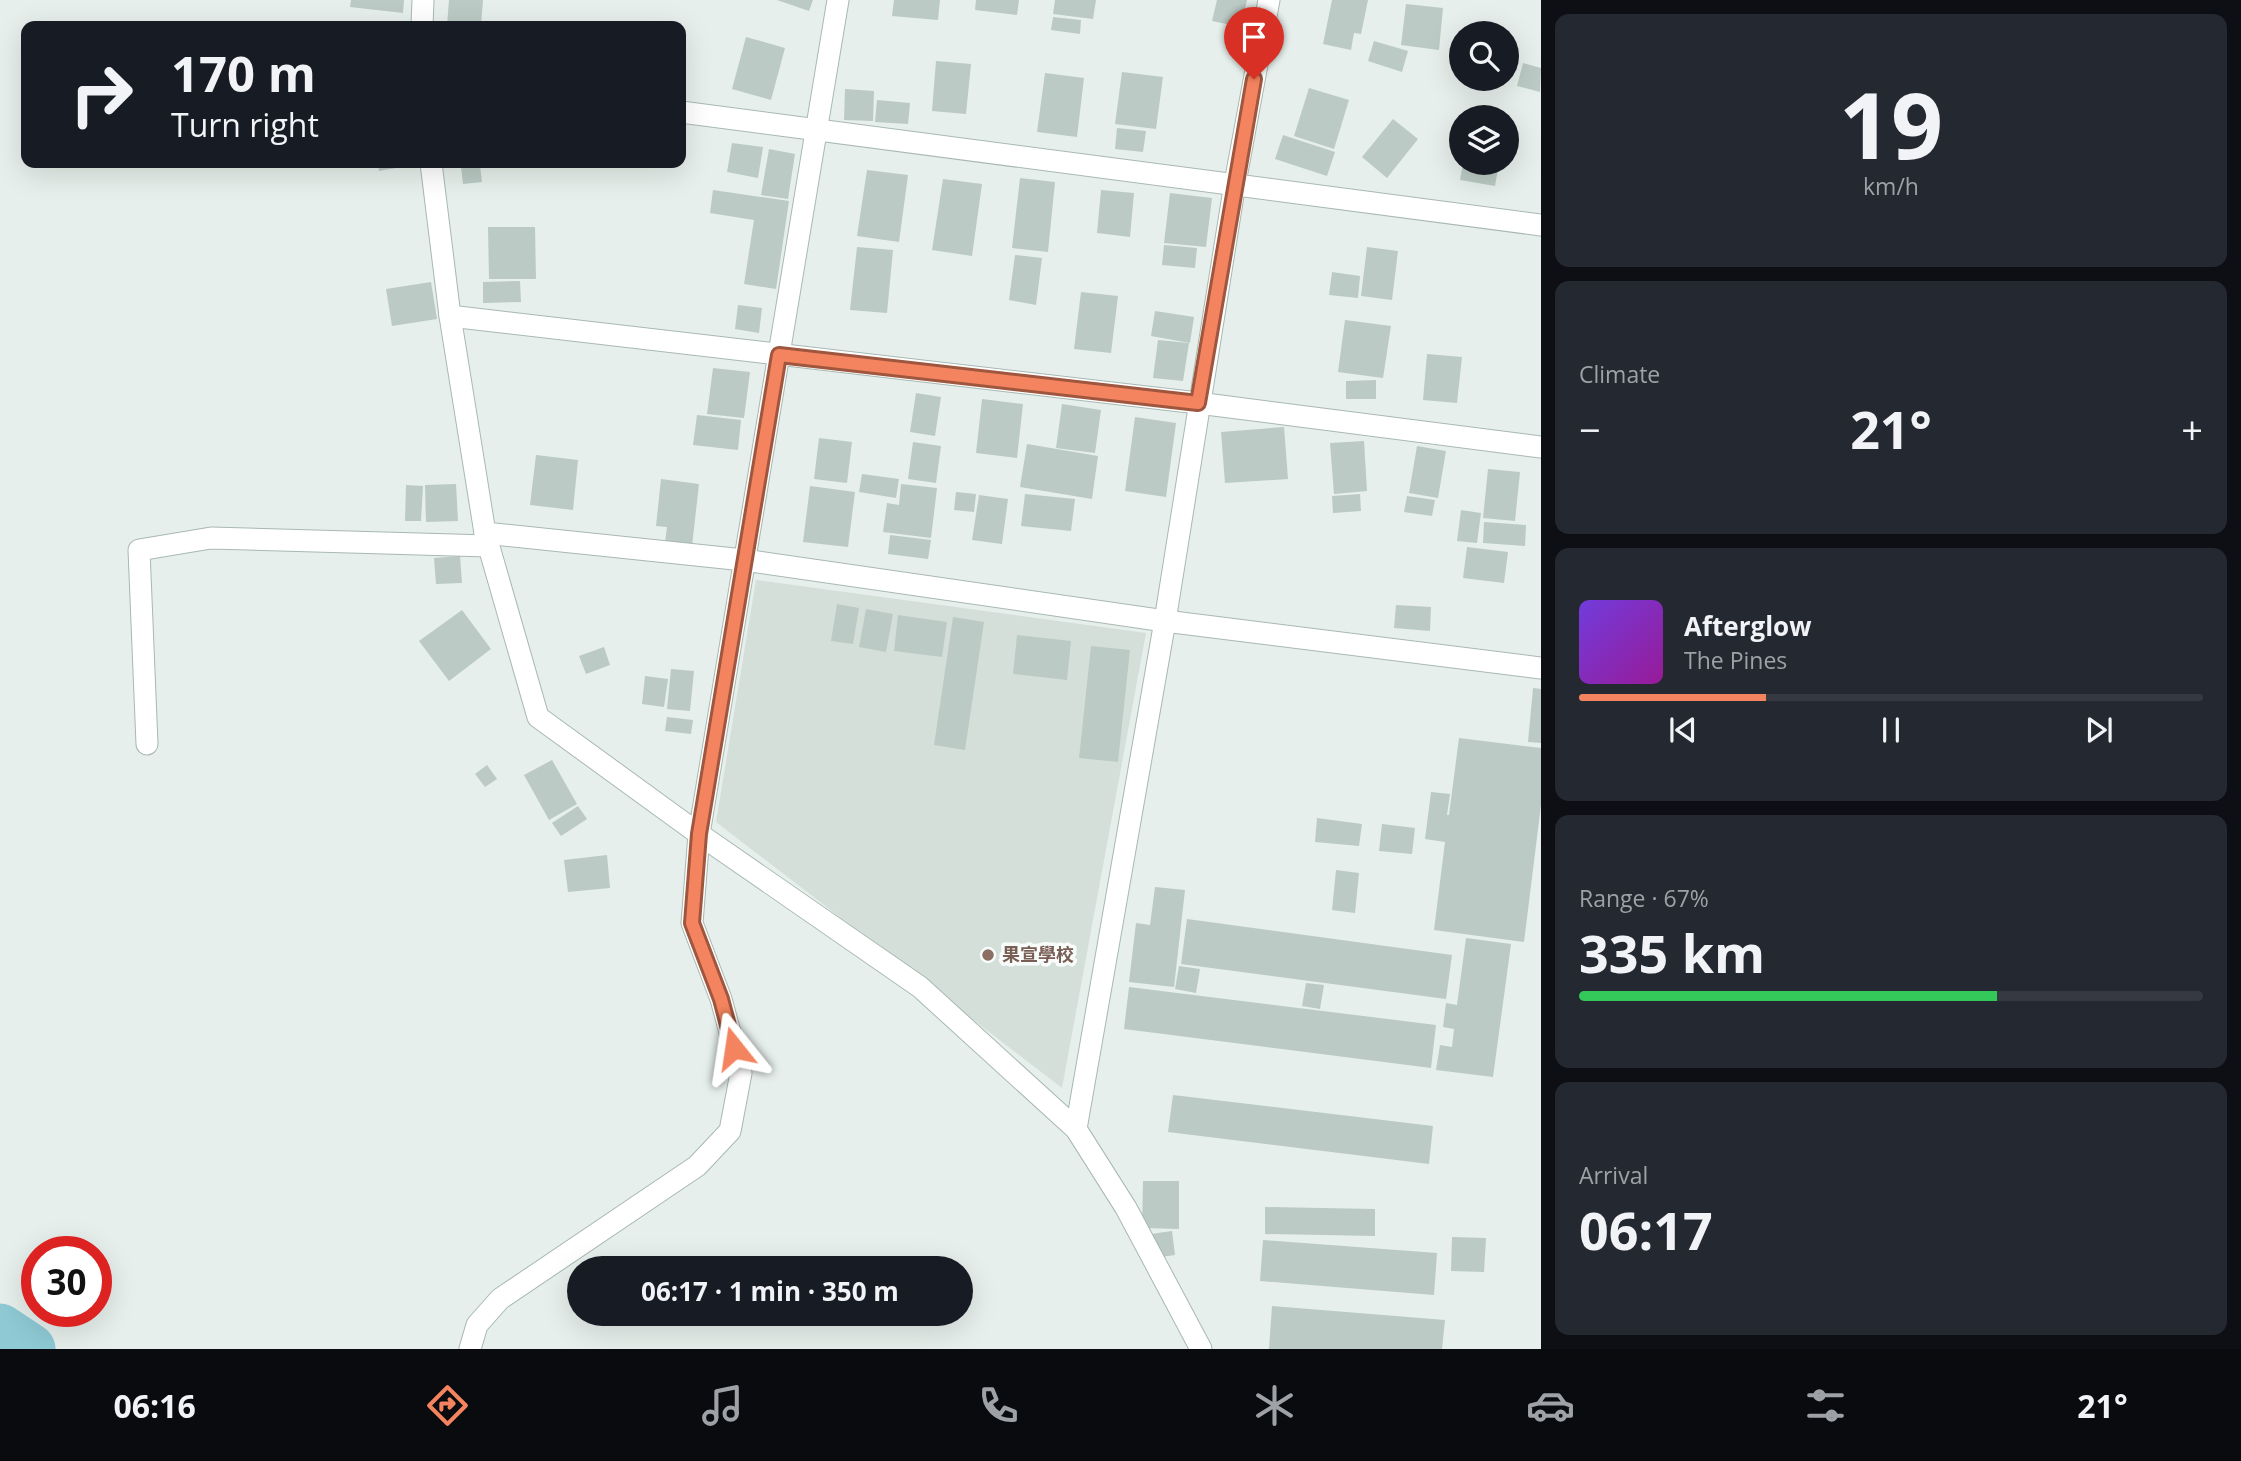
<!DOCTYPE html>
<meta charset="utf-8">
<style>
:root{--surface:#171b24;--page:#242831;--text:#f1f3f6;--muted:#9ea1a6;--line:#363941;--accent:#f4845f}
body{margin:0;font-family:"Open Sans","Noto Sans SC",sans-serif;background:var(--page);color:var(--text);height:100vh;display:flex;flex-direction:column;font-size:26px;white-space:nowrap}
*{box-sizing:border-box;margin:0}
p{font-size:23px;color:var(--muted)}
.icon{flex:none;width:38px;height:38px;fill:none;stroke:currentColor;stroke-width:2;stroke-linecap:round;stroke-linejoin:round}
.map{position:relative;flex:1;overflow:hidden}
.sheet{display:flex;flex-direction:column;gap:14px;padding:14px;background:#0d0f14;width:700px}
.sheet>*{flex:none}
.hud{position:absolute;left:21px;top:21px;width:665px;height:147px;border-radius:14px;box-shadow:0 7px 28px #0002;background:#171b24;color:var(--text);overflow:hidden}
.tools{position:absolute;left:1449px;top:21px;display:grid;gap:14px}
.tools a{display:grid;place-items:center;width:70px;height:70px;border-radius:50%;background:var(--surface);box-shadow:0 7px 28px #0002;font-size:35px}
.speed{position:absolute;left:21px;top:1236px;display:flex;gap:14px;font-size:35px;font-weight:700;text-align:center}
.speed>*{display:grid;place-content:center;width:91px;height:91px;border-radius:50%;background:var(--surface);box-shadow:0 7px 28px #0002;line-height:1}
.speed .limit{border:10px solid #d22;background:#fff;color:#111}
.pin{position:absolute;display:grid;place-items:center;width:60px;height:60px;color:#fff;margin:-72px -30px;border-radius:50% 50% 50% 0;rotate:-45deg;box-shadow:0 0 7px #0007}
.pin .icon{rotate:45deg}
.me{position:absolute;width:77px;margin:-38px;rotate:345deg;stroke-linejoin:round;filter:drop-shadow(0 0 5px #0008)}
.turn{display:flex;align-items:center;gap:24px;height:147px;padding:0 35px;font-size:32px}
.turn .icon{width:91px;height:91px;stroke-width:2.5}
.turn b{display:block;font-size:49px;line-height:60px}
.big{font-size:52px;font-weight:700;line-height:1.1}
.sheet .tile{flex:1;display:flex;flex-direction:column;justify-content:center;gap:10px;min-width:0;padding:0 24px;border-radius:14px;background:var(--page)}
.sheet .dial{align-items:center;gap:0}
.dial b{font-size:91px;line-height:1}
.song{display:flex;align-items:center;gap:21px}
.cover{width:84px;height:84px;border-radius:10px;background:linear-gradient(135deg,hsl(260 70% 55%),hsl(300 70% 35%))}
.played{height:7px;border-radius:4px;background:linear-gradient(90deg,var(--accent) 30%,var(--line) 30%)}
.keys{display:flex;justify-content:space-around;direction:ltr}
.heat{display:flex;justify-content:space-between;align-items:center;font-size:38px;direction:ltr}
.charge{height:10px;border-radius:5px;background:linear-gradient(90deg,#34c759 67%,var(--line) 0)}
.trip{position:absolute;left:567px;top:1256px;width:406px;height:70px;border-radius:35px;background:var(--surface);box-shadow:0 7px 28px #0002;font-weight:700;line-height:70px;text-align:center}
.menu{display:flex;height:112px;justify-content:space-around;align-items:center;background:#090b0e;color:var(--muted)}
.menu .icon{width:49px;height:49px}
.menu .on{color:var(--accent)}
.menu b{font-size:32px;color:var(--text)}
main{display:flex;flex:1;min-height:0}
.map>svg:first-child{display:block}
</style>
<main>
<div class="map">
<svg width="1541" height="1349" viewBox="0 0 1541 1349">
<rect width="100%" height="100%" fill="#e6efeb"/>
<path fill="#d4dfda" d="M 756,580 L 1146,633 L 1062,1088 L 716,822 Z"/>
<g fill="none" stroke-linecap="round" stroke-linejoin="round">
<path stroke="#8ec9d4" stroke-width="51" d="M 0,1329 L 30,1349"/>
</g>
<g fill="#bbcac4">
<path d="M 351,0 L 404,0 L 403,13 L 350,7 Z"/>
<path d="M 449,0 L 483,0 L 481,26 L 447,26 Z"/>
<path d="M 777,0 L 813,0 L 809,11 Z"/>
<path d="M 894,0 L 940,0 L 938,20 L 892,16 Z"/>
<path d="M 976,0 L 1019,0 L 1017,15 L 975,10 Z"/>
<path d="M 1055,0 L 1096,0 L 1093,19 L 1053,14 Z"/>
<path d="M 1217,0 L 1247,0 L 1241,27 L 1212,21 Z"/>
<path d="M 1332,0 L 1368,0 L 1361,34 L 1354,33 L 1351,50 L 1323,44 Z"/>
<path d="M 1406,4 L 1443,8 L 1439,50 L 1401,45 Z"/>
<path d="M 1053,17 L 1081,20 L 1080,34 L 1051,30 Z"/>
<path d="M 746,37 L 785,48 L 771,100 L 732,89 Z"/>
<path d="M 1374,41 L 1408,51 L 1402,72 L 1368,61 Z"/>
<path d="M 936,61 L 971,64 L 966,114 L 932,111 Z"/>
<path d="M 1523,63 L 1541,68 L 1540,92 L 1517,86 Z"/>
<path d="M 1122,72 L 1163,77 L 1156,129 L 1115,124 Z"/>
<path d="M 1045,73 L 1084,78 L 1077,137 L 1037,132 Z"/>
<path d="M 1309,88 L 1349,100 L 1334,149 L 1294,136 Z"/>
<path d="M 845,89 L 874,91 L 873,121 L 844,120 Z"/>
<path d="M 877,100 L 910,103 L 908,124 L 875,122 Z"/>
<path d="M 1393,119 L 1418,139 L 1387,178 L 1362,157 Z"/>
<path d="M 1117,128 L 1146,131 L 1143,152 L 1115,149 Z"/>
<path d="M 1283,135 L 1335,152 L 1327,176 L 1275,159 Z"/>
<path d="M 732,143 L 763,147 L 758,178 L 727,172 Z"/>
<path d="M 769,149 L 795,154 L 788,199 L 761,195 Z"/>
<path d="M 378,163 L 419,163 L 419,164 L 379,171 Z"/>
<path d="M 1463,163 L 1499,163 L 1495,186 L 1460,180 Z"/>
<path d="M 480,165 L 482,182 L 463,184 L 461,167 Z"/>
<path d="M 867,170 L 908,175 L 899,242 L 857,236 Z"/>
<path d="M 1020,178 L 1055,182 L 1048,252 L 1012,248 Z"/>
<path d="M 943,179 L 982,184 L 972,256 L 932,250 Z"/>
<path d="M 713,190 L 789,201 L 776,289 L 744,284 L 754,220 L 710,213 Z"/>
<path d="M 1101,190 L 1134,193 L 1130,237 L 1097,233 Z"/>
<path d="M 1170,193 L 1212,198 L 1206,247 L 1164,243 Z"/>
<path d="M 488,227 L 535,227 L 536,279 L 489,279 Z"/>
<path d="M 1164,245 L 1197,248 L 1195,268 L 1162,265 Z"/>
<path d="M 857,247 L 893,250 L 887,313 L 850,310 Z"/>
<path d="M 1367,247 L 1398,251 L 1392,300 L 1361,296 Z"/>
<path d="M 1015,255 L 1042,258 L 1036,305 L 1009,300 Z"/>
<path d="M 1332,272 L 1360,276 L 1358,298 L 1329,295 Z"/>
<path d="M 520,281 L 521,302 L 483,303 L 483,282 Z"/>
<path d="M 431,282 L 437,319 L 392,326 L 386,289 Z"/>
<path d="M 1081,292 L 1118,296 L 1111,353 L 1074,349 Z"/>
<path d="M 738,305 L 762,308 L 759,333 L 735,329 Z"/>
<path d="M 1155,311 L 1194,317 L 1190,343 L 1151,336 Z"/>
<path d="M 1345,320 L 1391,326 L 1383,378 L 1338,372 Z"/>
<path d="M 1158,340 L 1189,343 L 1183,381 L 1153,378 Z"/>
<path d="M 1427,354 L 1462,357 L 1457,403 L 1423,400 Z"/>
<path d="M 713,368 L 750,372 L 744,418 L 707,414 Z"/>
<path d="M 1376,380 L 1376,399 L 1346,399 L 1346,381 Z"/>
<path d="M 916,393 L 941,397 L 935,436 L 910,432 Z"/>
<path d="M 982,399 L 1023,404 L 1017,458 L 976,453 Z"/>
<path d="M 1062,404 L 1101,410 L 1095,453 L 1056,448 Z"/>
<path d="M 697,415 L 741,420 L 738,450 L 693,445 Z"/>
<path d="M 1135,417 L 1176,423 L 1166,497 L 1125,491 Z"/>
<path d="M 1284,427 L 1288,479 L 1225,483 L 1221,432 Z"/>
<path d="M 819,438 L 852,442 L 847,483 L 814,479 Z"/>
<path d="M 1364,441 L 1367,491 L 1334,494 L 1330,443 Z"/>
<path d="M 913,442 L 941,446 L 936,483 L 908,479 Z"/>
<path d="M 1027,444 L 1098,456 L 1092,499 L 1020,487 Z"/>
<path d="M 1417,446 L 1446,451 L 1438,498 L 1409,493 Z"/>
<path d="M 536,455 L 578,460 L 573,510 L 530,505 Z"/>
<path d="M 1488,469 L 1520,472 L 1515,521 L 1483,518 Z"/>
<path d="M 862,474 L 899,479 L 896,498 L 859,492 Z"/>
<path d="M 661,479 L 699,484 L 692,546 L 665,543 L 667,527 L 656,526 Z"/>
<path d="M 456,484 L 458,521 L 426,522 L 425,485 Z"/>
<path d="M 901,484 L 937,488 L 931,538 L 883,532 L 887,503 L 899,505 Z"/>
<path d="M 406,485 L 423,486 L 421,521 L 405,521 Z"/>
<path d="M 810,486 L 855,492 L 848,547 L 803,542 Z"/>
<path d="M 956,492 L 976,494 L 974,512 L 954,510 Z"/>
<path d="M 1025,494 L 1075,499 L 1071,531 L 1021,526 Z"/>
<path d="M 1360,494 L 1361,511 L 1333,513 L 1332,496 Z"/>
<path d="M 979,495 L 1008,499 L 1002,544 L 972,540 Z"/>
<path d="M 1407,496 L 1435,500 L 1432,516 L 1404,512 Z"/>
<path d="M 1461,510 L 1481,513 L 1477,543 L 1457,541 Z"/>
<path d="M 1484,522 L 1526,525 L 1525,546 L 1483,543 Z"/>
<path d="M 890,535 L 931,540 L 928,559 L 888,554 Z"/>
<path d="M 1467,547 L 1508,552 L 1504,583 L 1463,578 Z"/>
<path d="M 460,556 L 462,583 L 436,584 L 434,558 Z"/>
<path d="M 837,604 L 859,608 L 853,644 L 831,641 Z"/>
<path d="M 1396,605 L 1431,607 L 1430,631 L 1394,628 Z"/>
<path d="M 866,609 L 893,614 L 886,652 L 859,647 Z"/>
<path d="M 462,610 L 491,649 L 449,681 L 419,641 Z"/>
<path d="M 898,615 L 947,622 L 942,657 L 894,651 Z"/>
<path d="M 953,617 L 984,622 L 965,750 L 934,745 Z"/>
<path d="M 1017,635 L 1071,641 L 1067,680 L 1013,674 Z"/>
<path d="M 1091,646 L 1130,650 L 1118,762 L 1079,758 Z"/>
<path d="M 604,647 L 610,665 L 586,674 L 579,656 Z"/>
<path d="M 671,669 L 694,671 L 690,711 L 667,709 Z"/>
<path d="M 645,676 L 668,679 L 664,707 L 642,704 Z"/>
<path d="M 1533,688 L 1541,689 L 1541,743 L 1528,742 Z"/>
<path d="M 667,717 L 693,720 L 691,734 L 665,731 Z"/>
<path d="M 1459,738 L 1541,748 L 1541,805 L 1524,942 L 1434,930 L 1445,842 L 1425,839 L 1431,792 L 1450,794 L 1447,815 L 1449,815 Z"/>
<path d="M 552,760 L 577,804 L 549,820 L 524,775 Z"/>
<path d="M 487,765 L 497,779 L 485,787 L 475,774 Z"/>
<path d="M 578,806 L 587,819 L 561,836 L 552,823 Z"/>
<path d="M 1317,818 L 1362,824 L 1359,846 L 1315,842 Z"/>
<path d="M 1382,824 L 1415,828 L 1412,854 L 1379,851 Z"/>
<path d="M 607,855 L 610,888 L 568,892 L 564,860 Z"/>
<path d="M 1336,870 L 1359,873 L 1355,913 L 1332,910 Z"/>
<path d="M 1155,887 L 1185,890 L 1174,987 L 1129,982 L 1136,923 L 1150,925 Z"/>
<path d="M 1187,919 L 1452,955 L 1446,999 L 1181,964 Z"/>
<path d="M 1466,938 L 1511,944 L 1493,1077 L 1436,1070 L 1440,1045 L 1452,1047 L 1454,1029 L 1443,1027 L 1446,1003 L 1457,1005 Z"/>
<path d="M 1179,966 L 1200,969 L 1196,993 L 1175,989 Z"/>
<path d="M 1306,983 L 1324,985 L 1320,1009 L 1302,1006 Z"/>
<path d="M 1129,987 L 1436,1025 L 1431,1068 L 1124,1029 Z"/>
<path d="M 1173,1095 L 1433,1126 L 1429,1164 L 1168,1132 Z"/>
<path d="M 1143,1181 L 1179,1181 L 1179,1229 L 1142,1228 Z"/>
<path d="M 1265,1207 L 1375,1209 L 1375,1236 L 1265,1234 Z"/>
<path d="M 1172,1231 L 1175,1255 L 1154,1258 L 1151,1234 Z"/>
<path d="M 1452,1237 L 1486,1238 L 1484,1272 L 1451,1271 Z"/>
<path d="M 1263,1240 L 1437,1253 L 1434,1295 L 1260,1281 Z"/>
<path d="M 1272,1306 L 1445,1320 L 1442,1349 L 1269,1349 Z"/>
</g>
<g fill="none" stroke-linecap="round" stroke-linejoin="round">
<g stroke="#a8b8b2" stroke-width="23">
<g id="minor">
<path d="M 422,26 L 423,0"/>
<path d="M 681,112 L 1541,225"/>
<path d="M 431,163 L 450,316 L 485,533 L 538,717 L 699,834 L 920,987 L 1076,1129 L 1126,1208 L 1201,1349"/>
<path d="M 450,316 L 1198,403 L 1541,447"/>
<path d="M 485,533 L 744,560 L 1165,621 L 1541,668"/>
<path d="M 147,744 L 139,550 L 211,538 L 488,546"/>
<path d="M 1076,1129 L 1165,621 L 1235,183 L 1269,0"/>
<path d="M 470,1349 L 477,1325 L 500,1299 L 697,1166 L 730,1131 L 741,1073 L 721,999 L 692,923 L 699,834 L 838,0"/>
</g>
</g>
<use href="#minor" stroke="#fff" stroke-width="21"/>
</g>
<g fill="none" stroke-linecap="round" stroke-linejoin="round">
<g stroke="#9f563e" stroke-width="18">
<path id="route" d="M 734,1048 L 721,999 L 692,923 L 699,834 L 779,355 L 1198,403 L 1254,79"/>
</g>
<use href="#route" stroke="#f4845f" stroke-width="12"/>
</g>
<circle fill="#8d6e63" stroke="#f7fbf9" stroke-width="2.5" cx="988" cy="955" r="7"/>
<g text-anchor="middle" stroke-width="7" stroke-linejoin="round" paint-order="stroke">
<g font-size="18" font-weight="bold" fill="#785e54" stroke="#f7fbf9" text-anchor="start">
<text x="1002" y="961">果宣學校</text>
</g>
</g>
</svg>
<div class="tools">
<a><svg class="icon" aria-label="search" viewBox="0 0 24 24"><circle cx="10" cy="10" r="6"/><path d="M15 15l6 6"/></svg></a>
<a><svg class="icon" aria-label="layers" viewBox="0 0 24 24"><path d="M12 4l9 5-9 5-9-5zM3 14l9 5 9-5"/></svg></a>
</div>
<div class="speed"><div class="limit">30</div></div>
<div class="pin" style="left:1254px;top:79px;background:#d93025"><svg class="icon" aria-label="arrive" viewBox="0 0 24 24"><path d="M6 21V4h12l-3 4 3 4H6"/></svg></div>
<svg class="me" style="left:734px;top:1048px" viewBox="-20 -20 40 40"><path d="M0-17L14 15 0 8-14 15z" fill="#f4845f" stroke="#fff" stroke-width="4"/></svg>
<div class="trip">06:17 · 1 min · 350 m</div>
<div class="hud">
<div class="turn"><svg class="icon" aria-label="right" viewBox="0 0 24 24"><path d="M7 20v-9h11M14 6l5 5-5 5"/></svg><div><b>170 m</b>Turn right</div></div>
</div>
</div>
<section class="sheet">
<div class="tile dial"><b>19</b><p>km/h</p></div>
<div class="tile"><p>Climate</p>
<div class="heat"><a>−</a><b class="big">21°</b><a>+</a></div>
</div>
<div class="tile">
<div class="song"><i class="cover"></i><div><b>Afterglow</b><p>The Pines</p></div></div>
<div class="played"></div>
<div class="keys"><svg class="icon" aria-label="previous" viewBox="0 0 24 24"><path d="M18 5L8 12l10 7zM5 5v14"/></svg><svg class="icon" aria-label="pause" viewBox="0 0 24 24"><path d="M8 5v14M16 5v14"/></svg><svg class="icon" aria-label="next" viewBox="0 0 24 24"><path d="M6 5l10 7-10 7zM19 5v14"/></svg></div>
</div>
<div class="tile"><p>Range · 67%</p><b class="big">335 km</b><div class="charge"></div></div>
<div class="tile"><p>Arrival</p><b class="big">06:17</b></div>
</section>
</main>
<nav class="menu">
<b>06:16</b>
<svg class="icon on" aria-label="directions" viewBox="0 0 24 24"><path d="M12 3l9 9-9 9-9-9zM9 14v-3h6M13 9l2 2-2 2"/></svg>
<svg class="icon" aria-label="music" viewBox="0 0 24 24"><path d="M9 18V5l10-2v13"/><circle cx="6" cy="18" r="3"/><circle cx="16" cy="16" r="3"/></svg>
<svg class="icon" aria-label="phone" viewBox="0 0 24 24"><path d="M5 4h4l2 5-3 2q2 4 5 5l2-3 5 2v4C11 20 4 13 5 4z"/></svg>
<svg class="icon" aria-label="climate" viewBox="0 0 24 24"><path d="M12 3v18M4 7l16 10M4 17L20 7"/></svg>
<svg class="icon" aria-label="car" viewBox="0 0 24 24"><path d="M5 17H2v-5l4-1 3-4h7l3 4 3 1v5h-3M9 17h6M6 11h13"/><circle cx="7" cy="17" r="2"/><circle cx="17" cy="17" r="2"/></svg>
<svg class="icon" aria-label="filters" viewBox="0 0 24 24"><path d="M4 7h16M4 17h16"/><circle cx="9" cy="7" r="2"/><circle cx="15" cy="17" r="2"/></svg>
<b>21°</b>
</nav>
